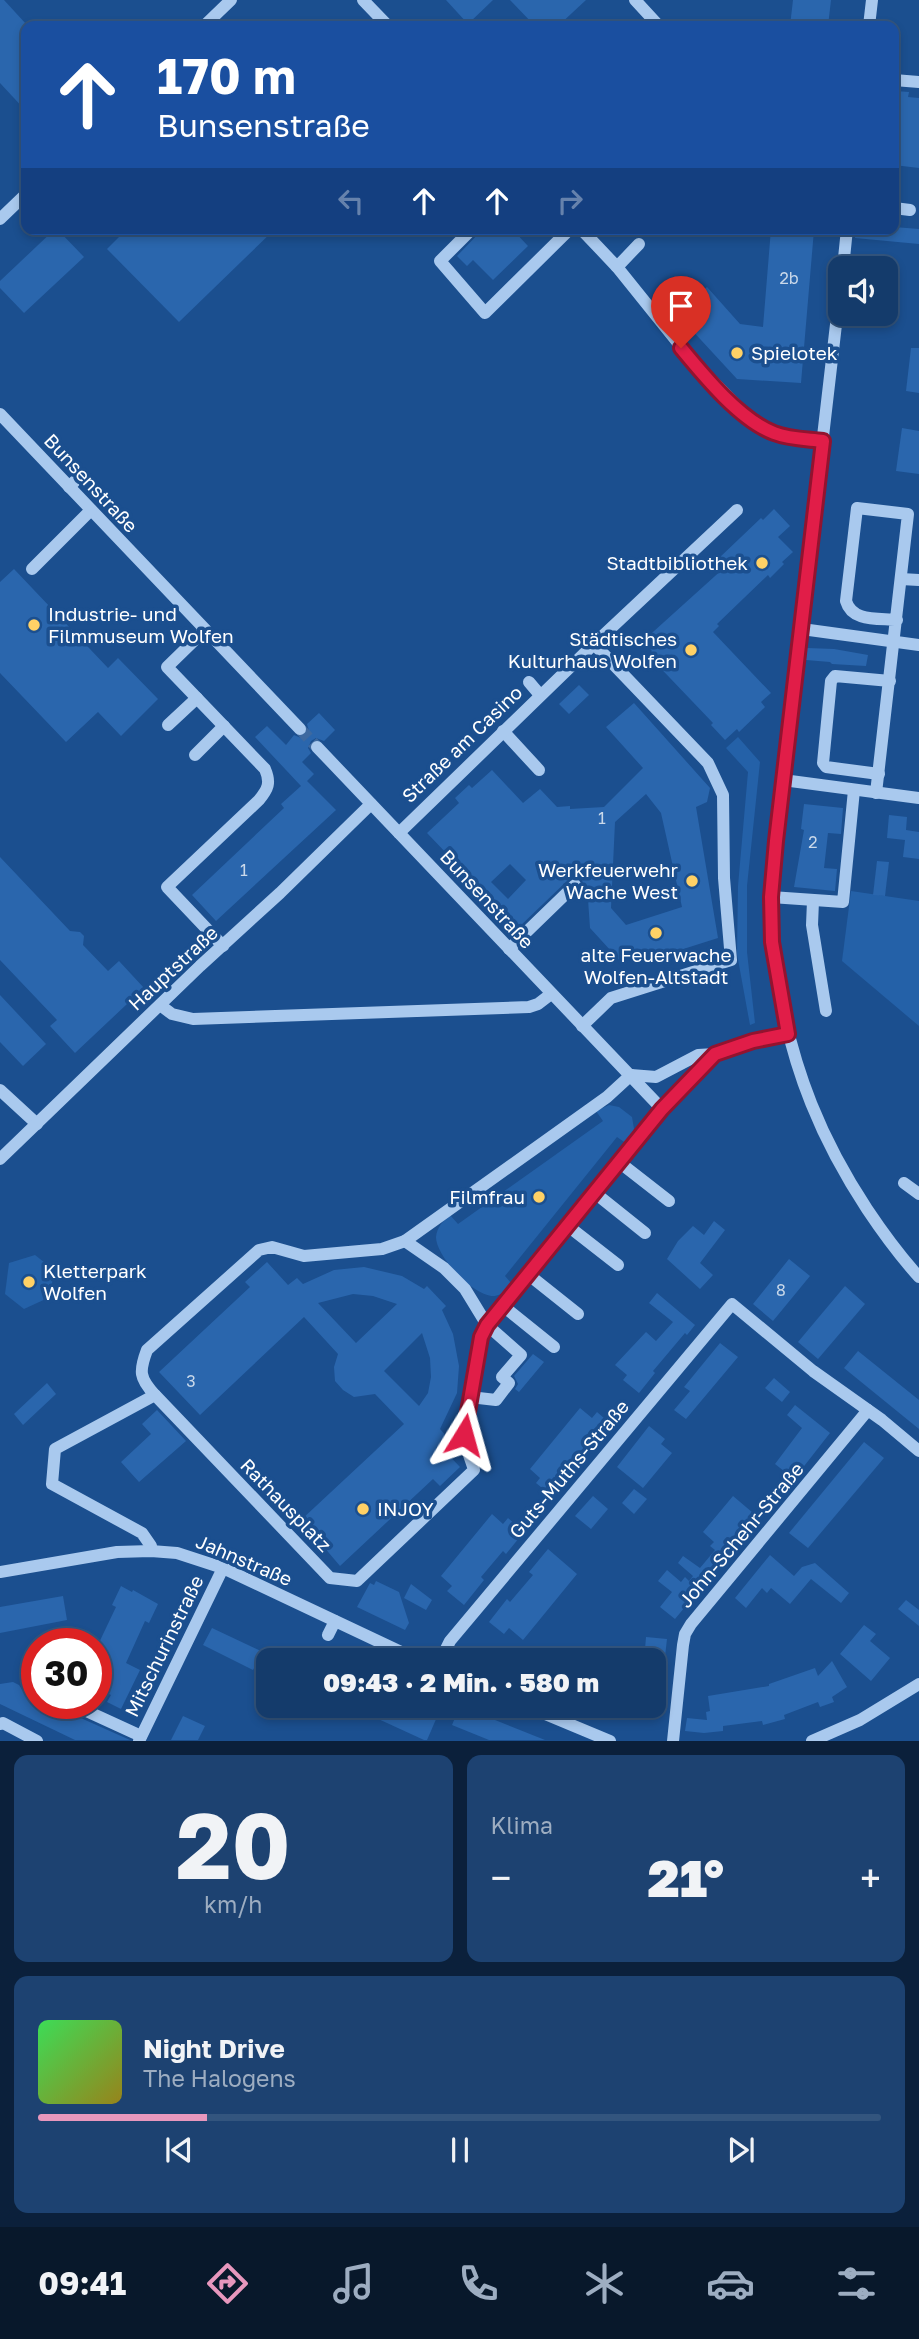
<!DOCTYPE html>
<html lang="de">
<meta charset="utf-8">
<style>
:root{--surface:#143b6b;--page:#1d4271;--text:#f1f3f6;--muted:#9dadc1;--line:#33557e;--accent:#e797bd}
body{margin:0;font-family:"Golos Text",sans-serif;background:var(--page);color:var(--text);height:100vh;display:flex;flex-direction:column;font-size:26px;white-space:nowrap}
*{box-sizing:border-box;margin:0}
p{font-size:23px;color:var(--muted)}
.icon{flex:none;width:38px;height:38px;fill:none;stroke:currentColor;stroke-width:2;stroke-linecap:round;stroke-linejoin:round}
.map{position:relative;height:1741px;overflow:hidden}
.side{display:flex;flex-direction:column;gap:14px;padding:14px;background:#0b203b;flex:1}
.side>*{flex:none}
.hud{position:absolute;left:21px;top:21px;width:878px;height:214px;border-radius:14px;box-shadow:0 4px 10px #0003,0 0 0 2px var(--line);background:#1a4fa0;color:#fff;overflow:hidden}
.buttons{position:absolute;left:828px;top:256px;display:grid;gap:14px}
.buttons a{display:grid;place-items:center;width:70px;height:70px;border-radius:14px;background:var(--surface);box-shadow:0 4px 10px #0003,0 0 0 2px var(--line);font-size:35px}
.speed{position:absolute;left:21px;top:1628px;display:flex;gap:14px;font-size:35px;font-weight:700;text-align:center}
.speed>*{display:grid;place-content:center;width:91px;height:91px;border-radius:50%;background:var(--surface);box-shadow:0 4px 10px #0003,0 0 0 2px var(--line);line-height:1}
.speed .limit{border:10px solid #d22;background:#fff;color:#111}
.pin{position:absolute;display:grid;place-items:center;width:60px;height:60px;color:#fff;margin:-72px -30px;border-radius:50% 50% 50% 0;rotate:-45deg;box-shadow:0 0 7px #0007}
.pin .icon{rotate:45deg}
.me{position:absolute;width:77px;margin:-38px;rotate:8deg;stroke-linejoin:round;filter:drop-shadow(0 0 5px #0008)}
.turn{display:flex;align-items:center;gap:24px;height:147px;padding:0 21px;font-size:32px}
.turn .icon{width:91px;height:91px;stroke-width:2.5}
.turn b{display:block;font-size:49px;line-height:60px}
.lanes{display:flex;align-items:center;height:66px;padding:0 21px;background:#0003;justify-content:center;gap:35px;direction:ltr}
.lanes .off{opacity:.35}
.big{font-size:52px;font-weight:800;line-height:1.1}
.side .widget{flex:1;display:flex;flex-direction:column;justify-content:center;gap:10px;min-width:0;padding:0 24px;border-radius:14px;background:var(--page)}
.side .dial{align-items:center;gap:0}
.dial b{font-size:91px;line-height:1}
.song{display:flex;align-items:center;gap:21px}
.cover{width:84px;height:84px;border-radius:10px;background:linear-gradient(135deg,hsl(130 70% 55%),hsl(50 70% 35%))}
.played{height:7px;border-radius:4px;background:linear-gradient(90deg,var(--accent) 20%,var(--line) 20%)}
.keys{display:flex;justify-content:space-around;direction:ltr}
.heat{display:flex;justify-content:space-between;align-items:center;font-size:38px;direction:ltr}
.side .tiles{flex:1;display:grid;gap:14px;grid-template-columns:1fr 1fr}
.widget:last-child{grid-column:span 2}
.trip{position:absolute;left:256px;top:1648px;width:410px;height:70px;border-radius:14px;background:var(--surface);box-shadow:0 4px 10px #0003,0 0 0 2px var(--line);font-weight:800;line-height:70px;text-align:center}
.tab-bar{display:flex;height:112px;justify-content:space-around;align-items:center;background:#08182b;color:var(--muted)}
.tab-bar .icon{width:49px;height:49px}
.tab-bar .on{color:var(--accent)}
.tab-bar b{font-size:32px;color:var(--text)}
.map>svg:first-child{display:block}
</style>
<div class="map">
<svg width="919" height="1741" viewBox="0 0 919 1741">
<rect width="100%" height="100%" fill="#1b4f8f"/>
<g fill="#2461a8">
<path d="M 738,737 L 760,762 L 747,886 L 747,952 L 755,1023 L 750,1025 L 737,954 L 738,886 L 748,772 L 726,748 Z"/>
<path d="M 851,891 L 919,901 L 919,1026 L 842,961 Z"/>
<path d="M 609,1105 L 619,1107 L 632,1117 L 634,1129 L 627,1144 L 617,1137 L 505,1276 L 513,1285 C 508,1290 502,1295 495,1296 C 475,1298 436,1257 436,1237 C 437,1227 443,1221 450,1215 L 458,1224 L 603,1121 L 596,1111 Z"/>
<path d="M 35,1255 L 54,1270 L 50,1297 L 24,1309 L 5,1294 L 9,1263 Z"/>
</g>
<g fill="#2a66ad" fill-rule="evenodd">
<path d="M 0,0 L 4,0 L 26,24 L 26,111 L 0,83 Z"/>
<path d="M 446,0 L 493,0 L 468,24 Z"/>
<path d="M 510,0 L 586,0 L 558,26 L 535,26 Z"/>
<path d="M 793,0 L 831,0 L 828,26 L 790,26 Z"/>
<path d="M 895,91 L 909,92 L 908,97 L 919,98 L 919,168 L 894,165 Z"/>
<path d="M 894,227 L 919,229 L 919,244 L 855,238 L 856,229 L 894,229 Z"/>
<path d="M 55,229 L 57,229 L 84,257 L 24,313 L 0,288 L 0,281 Z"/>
<path d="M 127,229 L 275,229 L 179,322 L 107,249 Z"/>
<path d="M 483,229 L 512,229 L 528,246 L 493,280 L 473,260 L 467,266 L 457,256 Z"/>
<path d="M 771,229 L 814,230 L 801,383 L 737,379 L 677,314 L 707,287 L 740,324 L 763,327 Z"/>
<path d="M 911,348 L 919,348 L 919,393 L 906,391 Z"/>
<path d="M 902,428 L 919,431 L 919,474 L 896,471 Z"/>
<path d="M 774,509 L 790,526 L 778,537 L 793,552 L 782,562 L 784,564 L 770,578 L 768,575 L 717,624 L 719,626 L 713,632 L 771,693 L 761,702 L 765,707 L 739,732 L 737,729 L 725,740 L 711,725 L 713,723 L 648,655 L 652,651 L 643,641 L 725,567 L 718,559 L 761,518 L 763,520 Z"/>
<path d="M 14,569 L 108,668 L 118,658 L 158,699 L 121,736 L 98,712 L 66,742 L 0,673 L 0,582 Z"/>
<path d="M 807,648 L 834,649 L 868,655 L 866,666 L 832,664 L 830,662 L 806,660 Z"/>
<path d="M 579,685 L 589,695 L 569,714 L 559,704 Z"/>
<path d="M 634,703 L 710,788 L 707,802 L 696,807 L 718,938 L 636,964 L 628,958 L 622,963 L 590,928 L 587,885 L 584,886 L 582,880 L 582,869 L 569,879 L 518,928 L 427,833 L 459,803 L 455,798 L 469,785 L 472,788 L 492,770 L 523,803 L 540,789 L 557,807 L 570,806 L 570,809 L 604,807 L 643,768 L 606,727 ZM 646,794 L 661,813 L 682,907 L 626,925 L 611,908 L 615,822 ZM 510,864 L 526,880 L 508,899 L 491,882 Z"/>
<path d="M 319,713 L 335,730 L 324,741 L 316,738 L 311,741 L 308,748 L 311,753 L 302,762 L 314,774 L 307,781 L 336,810 L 216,921 L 192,895 L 284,808 L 281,804 L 301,786 L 255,737 L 267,726 L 286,745 L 294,735 L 301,738 L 305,736 L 309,731 L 307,724 Z"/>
<path d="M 804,804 L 843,808 L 841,834 L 828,833 L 824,868 L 837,869 L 835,891 L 794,887 L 804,830 L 801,829 Z"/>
<path d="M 889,815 L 907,817 L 906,830 L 919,832 L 919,859 L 903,857 L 905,840 L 887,838 Z"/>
<path d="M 0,857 L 70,931 L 80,932 L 84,936 L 83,945 L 108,971 L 119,961 L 144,988 L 75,1053 L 50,1026 L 57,1020 L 0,960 Z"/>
<path d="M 877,861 L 889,862 L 885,896 L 873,895 Z"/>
<path d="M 0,995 L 46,1044 L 23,1066 L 0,1042 Z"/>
<path d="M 714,1221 L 725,1230 L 700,1263 L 713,1275 L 700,1289 L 667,1259 L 678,1241 L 693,1226 L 704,1235 Z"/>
<path d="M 789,1259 L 810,1276 L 773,1321 L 753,1304 Z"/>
<path d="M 267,1262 L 288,1285 L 297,1278 L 303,1284 L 334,1270 L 364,1267 L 402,1276 L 424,1289 L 427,1286 L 446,1306 L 442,1310 L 453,1334 L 459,1366 L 457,1393 L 440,1429 L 447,1437 L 439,1445 L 460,1467 L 440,1486 L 433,1479 L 340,1566 L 301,1520 L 404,1424 L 375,1394 L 354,1397 L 343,1390 L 335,1381 L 334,1367 L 338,1354 L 304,1317 L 200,1415 L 159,1372 L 250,1287 L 245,1282 ZM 353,1294 L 373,1296 L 397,1304 L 356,1343 L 318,1303 ZM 422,1333 L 430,1358 L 431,1377 L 428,1393 L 419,1406 L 384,1371 Z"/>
<path d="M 845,1286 L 865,1304 L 818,1359 L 798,1342 Z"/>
<path d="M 657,1293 L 695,1325 L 687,1335 L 685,1333 L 653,1371 L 655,1373 L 639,1393 L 623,1380 L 627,1375 L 615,1365 L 646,1332 L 656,1341 L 673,1322 L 649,1303 Z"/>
<path d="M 720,1343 L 738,1357 L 686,1419 L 674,1410 L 690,1391 L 684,1387 Z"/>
<path d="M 858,1351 L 919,1400 L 919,1429 L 844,1368 Z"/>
<path d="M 533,1354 L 544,1362 L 519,1392 L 515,1389 L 518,1384 L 514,1376 Z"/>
<path d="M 774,1378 L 790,1392 L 782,1402 L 765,1388 Z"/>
<path d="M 47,1383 L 56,1394 L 23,1425 L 14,1414 Z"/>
<path d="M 795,1405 L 830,1433 L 794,1479 L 775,1464 L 802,1428 L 787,1415 Z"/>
<path d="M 580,1408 L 592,1418 L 597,1412 L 613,1426 L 595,1448 L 591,1445 L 552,1496 L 536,1483 L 540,1478 L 530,1469 Z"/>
<path d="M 157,1410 L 186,1441 L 139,1482 L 121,1462 L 151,1434 L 142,1424 Z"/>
<path d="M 649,1426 L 665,1439 L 661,1444 L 672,1453 L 643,1488 L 617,1467 Z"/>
<path d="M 864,1442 L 884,1458 L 808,1548 L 789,1533 Z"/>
<path d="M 634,1489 L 647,1499 L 634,1514 L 622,1503 Z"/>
<path d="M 593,1496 L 608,1509 L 591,1529 L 575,1516 Z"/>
<path d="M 733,1496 L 759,1518 L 675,1619 L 660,1607 L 672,1592 L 658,1581 L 667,1570 L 681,1582 L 685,1577 L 689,1581 L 693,1576 L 678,1563 L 683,1556 L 700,1568 L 715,1550 L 710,1546 L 714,1542 L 703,1532 Z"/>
<path d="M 492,1514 L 503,1524 L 508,1518 L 524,1532 L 506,1554 L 503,1551 L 481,1577 L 484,1580 L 464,1605 L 447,1591 L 452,1586 L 441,1576 Z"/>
<path d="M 548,1549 L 577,1574 L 523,1640 L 509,1628 L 504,1634 L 489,1622 L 507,1599 L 510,1602 L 533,1575 L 529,1572 Z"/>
<path d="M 770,1555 L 794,1576 L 802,1567 L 815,1563 L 849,1593 L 841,1603 L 811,1579 L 790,1604 L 771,1588 L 767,1593 L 762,1588 L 746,1608 L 735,1598 Z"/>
<path d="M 376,1581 L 399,1592 L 409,1623 L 405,1630 L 357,1607 L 370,1583 L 374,1585 Z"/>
<path d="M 411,1584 L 432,1600 L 426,1610 L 404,1598 Z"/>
<path d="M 121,1586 L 132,1592 L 133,1590 L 158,1604 L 149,1623 L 145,1621 L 126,1663 L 140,1670 L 121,1709 L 107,1702 L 111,1695 L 96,1688 L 96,1649 L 116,1607 L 112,1605 Z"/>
<path d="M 63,1596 L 67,1620 L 0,1633 L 0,1607 Z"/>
<path d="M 906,1600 L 919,1610 L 919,1626 L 898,1609 Z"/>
<path d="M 864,1625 L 876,1634 L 870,1641 L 890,1658 L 871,1681 L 840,1654 Z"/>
<path d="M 212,1628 L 282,1661 L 258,1661 L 253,1670 L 203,1645 Z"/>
<path d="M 646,1637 L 667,1639 L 661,1692 L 653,1691 L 653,1661 L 644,1661 Z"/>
<path d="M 832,1661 L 847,1687 L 832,1697 L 834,1702 L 820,1707 L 818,1702 L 784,1715 L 785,1719 L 763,1725 L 762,1721 L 723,1726 L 723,1731 L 704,1733 L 685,1731 L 687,1718 L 707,1720 L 706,1712 L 710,1711 L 708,1696 L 769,1686 L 769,1684 L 815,1668 L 818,1676 Z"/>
<path d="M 13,1682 L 19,1685 L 23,1691 L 37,1697 L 37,1703 L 55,1703 L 65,1711 L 130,1740 L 75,1740 L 0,1704 L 0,1684 Z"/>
<path d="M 350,1706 L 414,1706 L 437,1717 L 427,1740 L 424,1740 Z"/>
<path d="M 460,1706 L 545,1740 L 489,1740 L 452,1725 Z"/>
<path d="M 183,1716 L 205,1726 L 198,1740 L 171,1740 Z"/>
</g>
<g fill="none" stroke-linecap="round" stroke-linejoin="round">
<path stroke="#3d69a0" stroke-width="12" stroke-dasharray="12 6" stroke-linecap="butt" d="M 300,729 L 317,747"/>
<g stroke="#a9c9ee" stroke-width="12">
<path d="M 363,0 L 388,26"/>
<path d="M 635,0 L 659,26"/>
<path d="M 204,26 L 231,0"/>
<path d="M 869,26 L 872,0"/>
<path d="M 894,80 L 919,82"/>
<path d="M 894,208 L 910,210"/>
<path d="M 0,219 L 26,194"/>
<path d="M 472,229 L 440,261 L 485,313 L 570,229"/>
<path d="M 581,229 L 617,267 L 691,359 L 750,419 L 762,428 L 782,436 L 823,441"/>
<path d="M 617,267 L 639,244"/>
<path d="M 843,268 L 847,229"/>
<path d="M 840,290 L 776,841 C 773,874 770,908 772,942 C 773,957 777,973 779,989 C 794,1072 821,1139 867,1209 C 883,1233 900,1256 919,1277"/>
<path d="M 0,414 L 300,729"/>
<path d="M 69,487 L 81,475"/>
<path d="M 32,569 L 91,510"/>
<path d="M 901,579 L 919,580"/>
<path d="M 802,629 L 919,645"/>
<path d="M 205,630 L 167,667 L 265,769 C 271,783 268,789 259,800 L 167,887 L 223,946"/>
<path d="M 529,682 L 540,695"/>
<path d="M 168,725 L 197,698"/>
<path d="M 503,731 L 539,770"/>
<path d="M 317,747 L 662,1109 L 715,1054"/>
<path d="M 195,755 L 224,726"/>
<path d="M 879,774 L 826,767 L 823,763 L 831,681 L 835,676 L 890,681"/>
<path d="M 783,780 L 919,798"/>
<path d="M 876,793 L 908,514 L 857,508 L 846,601 C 852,622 878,618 897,620"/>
<path d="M 399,833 L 594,644 L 737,510"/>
<path d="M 771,897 L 843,902 L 854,790"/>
<path d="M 813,901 L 812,925 L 826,1011"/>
<path d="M 509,949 L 575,885"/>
<path d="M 160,1005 L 172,1014 L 193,1019 L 529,1007 L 538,1004 L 551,994"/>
<path d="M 582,1026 L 611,998 L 731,960 L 724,878 L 723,795 L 708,763 L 594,644"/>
<path d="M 631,1075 L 607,1097 L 405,1241 L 444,1268 L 465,1289 L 487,1325 L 662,1109"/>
<path d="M 631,1075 L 656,1077 L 698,1055 L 715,1054 L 753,1041 L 788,1034"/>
<path d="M 0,1090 L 37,1124"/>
<path d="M 0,1159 L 200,966 L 280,893 L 371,804"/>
<path d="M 619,1162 L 669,1201"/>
<path d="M 904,1183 L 919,1194"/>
<path d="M 595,1193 L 645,1233"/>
<path d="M 568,1226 L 618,1265"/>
<path d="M 529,1275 L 578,1314"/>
<path d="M 503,1306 L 554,1347"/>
<path d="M 155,1395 L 330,1578 L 357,1581 L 474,1470 C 471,1459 464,1445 464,1433 C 465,1408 477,1347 487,1325 L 521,1355 L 502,1377 L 509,1383 L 496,1400 L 470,1397"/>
<path d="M 151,1551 L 151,1546 L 142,1533 L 52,1484 L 55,1449 L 155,1395 C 139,1378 139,1371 147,1350 L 259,1250 L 272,1247 L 304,1256 L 382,1249 L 405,1241"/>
<path d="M 0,1572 L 117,1552 L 151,1551 L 177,1553 L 223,1568 L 420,1661"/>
<path d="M 328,1635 L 335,1621"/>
<path d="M 440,1661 L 450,1641 L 732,1304 L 813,1371 L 882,1420 L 919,1451"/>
<path d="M 27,1683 L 37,1688"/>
<path d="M 69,1703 L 141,1736"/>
<path d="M 526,1706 L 610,1741"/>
<path d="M 0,1724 L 3,1723 L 37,1741"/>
<path d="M 139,1741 L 223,1568"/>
<path d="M 673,1741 L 683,1645 L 685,1634 L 691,1624 L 868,1410"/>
<path d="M 812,1741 L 860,1720 L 919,1684"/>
</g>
</g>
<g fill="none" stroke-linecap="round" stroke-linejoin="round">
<g stroke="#92132f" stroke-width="18">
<path id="route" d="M 464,1435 L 481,1337 L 487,1325 L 662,1109 L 715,1054 L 753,1041 L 788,1034 L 772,942 L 771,897 L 776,841 L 823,441 C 807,439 789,439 774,433 C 740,420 704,376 681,348"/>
</g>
<use href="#route" stroke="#e11d48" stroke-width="12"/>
</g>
<g fill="#ffd166" stroke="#1b4f8f" stroke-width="2.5">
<circle cx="737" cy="353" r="7"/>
<circle cx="762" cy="563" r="7"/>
<circle cx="34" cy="625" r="7"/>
<circle cx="691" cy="650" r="7"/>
<circle cx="692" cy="881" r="7"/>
<circle cx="656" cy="933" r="7"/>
<circle cx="539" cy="1197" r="7"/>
<circle cx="29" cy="1282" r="7"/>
<circle cx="363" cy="1509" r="7"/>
</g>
<g text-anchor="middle" stroke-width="7" stroke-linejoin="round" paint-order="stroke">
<g font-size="16" fill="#cad9ea">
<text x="789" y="284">2b</text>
<text x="602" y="824">1</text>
<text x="813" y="848">2</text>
<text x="244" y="876">1</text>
<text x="781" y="1296">8</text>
<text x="191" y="1387">3</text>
</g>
<g font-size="19" fill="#fff" stroke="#1b4f8f" text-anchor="start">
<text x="751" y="360">Spielotek</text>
<text x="748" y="570" text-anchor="end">Stadtbibliothek</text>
<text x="48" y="621">Industrie- und<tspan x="48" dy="22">Filmmuseum Wolfen</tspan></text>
<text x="677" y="646" text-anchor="end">Städtisches<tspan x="677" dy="22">Kulturhaus Wolfen</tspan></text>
<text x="678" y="877" text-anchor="end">Werkfeuerwehr<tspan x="678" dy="22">Wache West</tspan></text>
<text x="656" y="962" text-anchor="middle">alte Feuerwache<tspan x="656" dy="22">Wolfen-Altstadt</tspan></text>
<text x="525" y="1204" text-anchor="end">Filmfrau</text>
<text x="43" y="1278">Kletterpark<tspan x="43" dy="22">Wolfen</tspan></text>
<text x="377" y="1516">INJOY</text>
</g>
<g font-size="19" fill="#fff" stroke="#1b4f8f">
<text transform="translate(91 483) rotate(47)" y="7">Bunsenstraße</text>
<text transform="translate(462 744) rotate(-44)" y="7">Straße am Casino</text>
<text transform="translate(487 899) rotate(47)" y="7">Bunsenstraße</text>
<text transform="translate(173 968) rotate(-43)" y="7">Hauptstraße</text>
<text transform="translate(569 1469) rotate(-50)" y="7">Guts-Muths-Straße</text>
<text transform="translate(286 1505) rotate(46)" y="7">Rathausplatz</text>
<text transform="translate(741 1535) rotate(-50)" y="7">John-Schehr-Straße</text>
<text transform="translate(244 1560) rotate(23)" y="7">Jahnstraße</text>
<text transform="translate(164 1646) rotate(-64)" y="7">Mitschurinstraße</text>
</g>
</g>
</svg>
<div class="buttons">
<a><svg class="icon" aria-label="sound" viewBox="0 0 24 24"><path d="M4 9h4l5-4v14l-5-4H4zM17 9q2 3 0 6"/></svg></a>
</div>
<div class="speed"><div class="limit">30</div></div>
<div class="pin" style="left:681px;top:348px;background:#d93025"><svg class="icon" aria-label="arrive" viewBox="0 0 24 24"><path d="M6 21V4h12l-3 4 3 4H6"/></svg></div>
<svg class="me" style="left:464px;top:1435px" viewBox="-20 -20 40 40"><path d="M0-17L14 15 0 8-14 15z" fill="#e11d48" stroke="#fff" stroke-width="4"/></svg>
<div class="trip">09:43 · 2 Min. · 580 m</div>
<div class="hud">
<div class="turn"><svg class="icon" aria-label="ahead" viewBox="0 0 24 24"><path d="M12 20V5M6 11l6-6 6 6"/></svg><div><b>170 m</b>Bunsenstraße</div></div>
<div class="lanes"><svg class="icon off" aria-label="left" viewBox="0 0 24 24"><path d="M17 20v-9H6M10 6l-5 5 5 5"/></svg><svg class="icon" aria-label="ahead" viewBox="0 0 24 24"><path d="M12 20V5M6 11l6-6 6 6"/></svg><svg class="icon" aria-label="ahead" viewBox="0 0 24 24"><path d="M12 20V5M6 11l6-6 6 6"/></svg><svg class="icon off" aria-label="right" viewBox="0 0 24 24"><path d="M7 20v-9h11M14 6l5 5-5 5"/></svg></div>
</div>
</div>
<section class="side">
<div class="tiles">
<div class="widget dial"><b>20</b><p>km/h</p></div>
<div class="widget"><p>Klima</p>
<div class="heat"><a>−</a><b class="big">21°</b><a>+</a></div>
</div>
<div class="widget">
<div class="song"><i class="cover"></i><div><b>Night Drive</b><p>The Halogens</p></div></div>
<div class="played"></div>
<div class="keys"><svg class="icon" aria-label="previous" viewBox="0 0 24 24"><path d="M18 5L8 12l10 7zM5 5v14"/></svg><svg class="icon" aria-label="pause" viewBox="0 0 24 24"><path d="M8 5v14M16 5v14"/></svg><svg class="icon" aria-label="next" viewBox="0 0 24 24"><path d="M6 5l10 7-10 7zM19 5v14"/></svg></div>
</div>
</div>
</section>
<nav class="tab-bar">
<b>09:41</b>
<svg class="icon on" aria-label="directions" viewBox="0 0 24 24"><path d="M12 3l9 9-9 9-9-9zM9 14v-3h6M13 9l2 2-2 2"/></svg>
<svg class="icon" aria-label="music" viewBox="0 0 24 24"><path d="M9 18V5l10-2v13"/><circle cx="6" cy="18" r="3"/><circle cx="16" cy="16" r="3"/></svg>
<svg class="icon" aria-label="phone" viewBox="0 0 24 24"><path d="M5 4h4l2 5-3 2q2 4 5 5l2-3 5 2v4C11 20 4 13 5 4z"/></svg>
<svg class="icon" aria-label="climate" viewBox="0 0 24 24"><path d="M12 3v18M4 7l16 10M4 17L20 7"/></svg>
<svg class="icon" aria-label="car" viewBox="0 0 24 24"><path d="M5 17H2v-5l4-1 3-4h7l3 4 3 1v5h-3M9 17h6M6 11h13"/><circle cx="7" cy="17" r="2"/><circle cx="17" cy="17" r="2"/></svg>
<svg class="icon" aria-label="filters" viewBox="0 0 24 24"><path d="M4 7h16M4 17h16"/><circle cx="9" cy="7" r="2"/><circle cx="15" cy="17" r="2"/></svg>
</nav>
